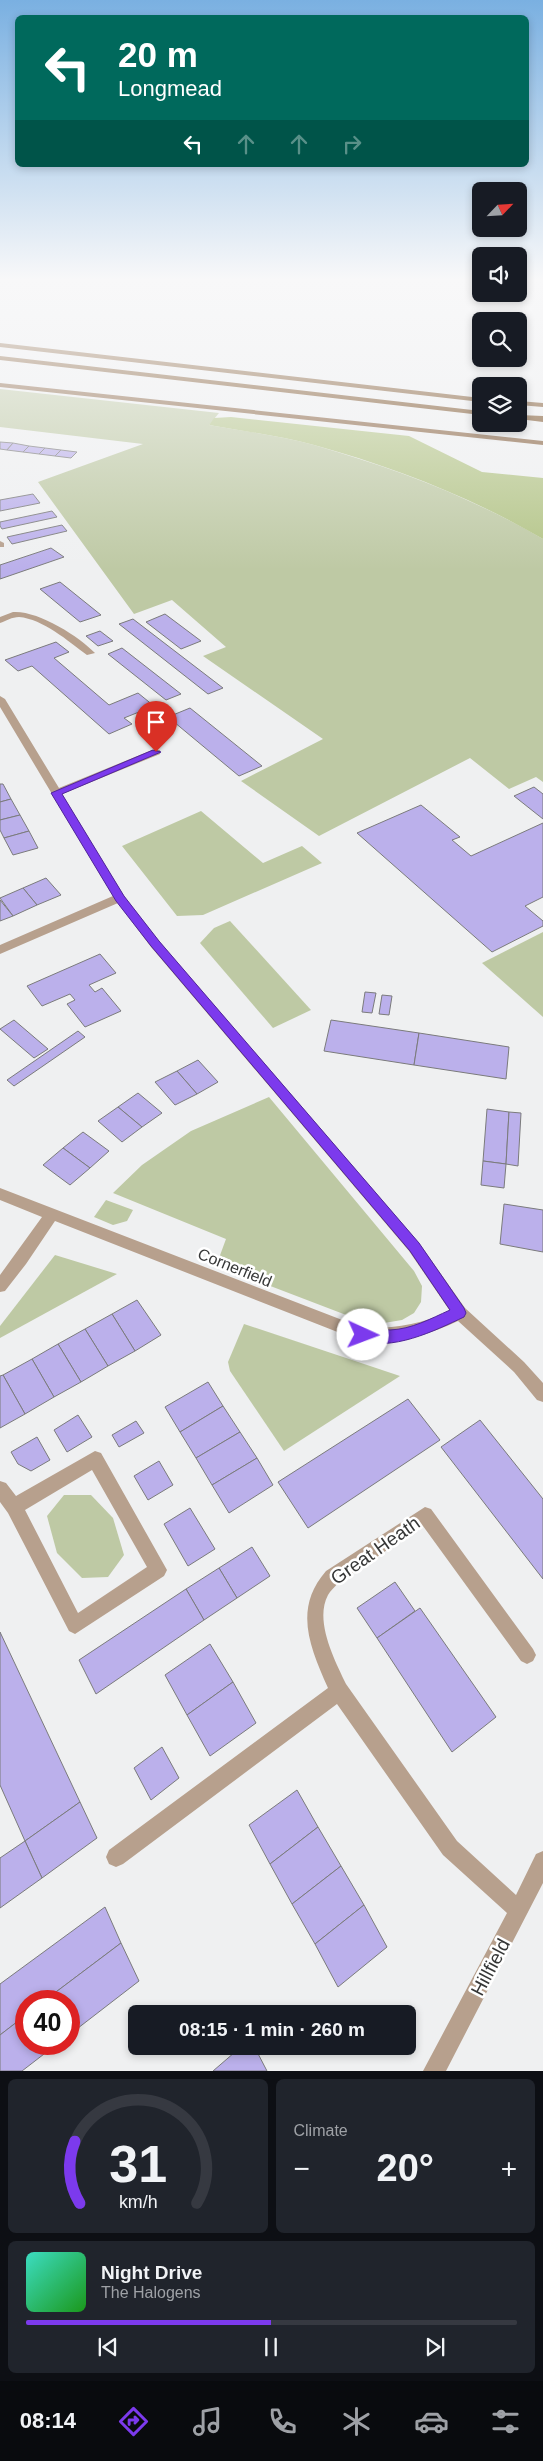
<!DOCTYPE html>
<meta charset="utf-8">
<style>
:root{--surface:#171b24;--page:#20242c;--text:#f1f3f6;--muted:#9ea1a6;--line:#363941;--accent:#7c3aed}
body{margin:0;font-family:Arial,sans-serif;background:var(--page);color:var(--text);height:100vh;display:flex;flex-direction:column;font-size:19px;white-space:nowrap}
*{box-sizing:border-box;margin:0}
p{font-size:16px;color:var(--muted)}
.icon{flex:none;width:28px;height:28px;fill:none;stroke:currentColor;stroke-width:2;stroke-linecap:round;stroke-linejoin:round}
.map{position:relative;height:2071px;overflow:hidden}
.side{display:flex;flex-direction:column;gap:8px;padding:8px;background:#0d0f14;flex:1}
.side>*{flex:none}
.top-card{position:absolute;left:15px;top:15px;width:514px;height:152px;border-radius:8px;box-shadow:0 2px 8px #0003;background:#00695c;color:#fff;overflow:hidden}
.needle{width:32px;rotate:65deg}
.tools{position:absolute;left:472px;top:182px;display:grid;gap:10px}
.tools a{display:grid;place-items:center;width:55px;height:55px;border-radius:8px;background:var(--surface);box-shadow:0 2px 8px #0003;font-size:25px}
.speed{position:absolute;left:15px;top:1990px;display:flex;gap:10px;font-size:25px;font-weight:700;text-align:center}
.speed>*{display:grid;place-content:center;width:65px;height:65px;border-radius:50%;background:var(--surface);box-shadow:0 2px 8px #0003;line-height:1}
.speed .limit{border:8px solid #d22;background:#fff;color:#111}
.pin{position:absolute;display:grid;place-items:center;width:42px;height:42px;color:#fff;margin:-51px -21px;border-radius:50% 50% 50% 0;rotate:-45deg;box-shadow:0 0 5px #0007}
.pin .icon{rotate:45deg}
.me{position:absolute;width:55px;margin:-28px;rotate:92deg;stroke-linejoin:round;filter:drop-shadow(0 0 4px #0008)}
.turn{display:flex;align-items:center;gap:18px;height:105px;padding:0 20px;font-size:22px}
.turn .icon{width:65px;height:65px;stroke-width:2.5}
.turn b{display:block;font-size:35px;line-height:42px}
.lanes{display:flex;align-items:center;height:48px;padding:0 20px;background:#0003;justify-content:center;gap:25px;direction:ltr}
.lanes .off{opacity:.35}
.big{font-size:38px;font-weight:700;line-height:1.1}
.side .widget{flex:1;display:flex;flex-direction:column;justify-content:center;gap:8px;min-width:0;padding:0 18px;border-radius:8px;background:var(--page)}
.side .dial{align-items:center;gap:0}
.dial svg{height:130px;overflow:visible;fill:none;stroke:var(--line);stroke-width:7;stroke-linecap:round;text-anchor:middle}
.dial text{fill:var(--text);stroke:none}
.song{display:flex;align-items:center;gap:15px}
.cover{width:60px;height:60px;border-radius:8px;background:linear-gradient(135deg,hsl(170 70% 55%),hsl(120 70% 35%))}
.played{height:5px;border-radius:2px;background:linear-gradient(90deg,var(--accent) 50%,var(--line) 50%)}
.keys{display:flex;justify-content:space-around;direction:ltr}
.heat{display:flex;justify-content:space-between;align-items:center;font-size:28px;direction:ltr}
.side .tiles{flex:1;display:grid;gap:8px;grid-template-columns:1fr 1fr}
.widget:last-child{grid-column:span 2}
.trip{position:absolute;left:128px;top:2005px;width:288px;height:50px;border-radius:8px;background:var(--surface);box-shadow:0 2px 8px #0003;font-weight:700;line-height:50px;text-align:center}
.tab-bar{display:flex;height:80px;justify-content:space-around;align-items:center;background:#090b0e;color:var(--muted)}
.tab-bar .icon{width:35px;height:35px}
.tab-bar .selected{color:var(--accent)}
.tab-bar b{font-size:22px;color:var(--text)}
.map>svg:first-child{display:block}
</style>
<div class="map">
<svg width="543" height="2071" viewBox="0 0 543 2071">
<rect width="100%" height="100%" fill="#eff0f1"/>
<g fill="#bec9a4">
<path d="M 0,389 L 219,413 L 209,425 C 244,431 280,436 314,445 C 394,468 471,497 543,539 L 543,782 L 536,777 L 509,789 L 470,758 L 319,836 L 241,781 L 323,739 L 203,656 L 226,647 L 172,600 L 134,614 L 38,482 L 143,444 L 0,427 Z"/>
<path d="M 201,811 L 263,863 L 302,846 L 322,863 L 203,915 L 177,916 L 122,846 Z"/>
<path d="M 230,921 L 311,1010 L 273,1028 L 200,943 L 214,928 Z"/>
<path d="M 543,932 L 543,1017 L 482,963 Z"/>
<path d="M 269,1097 L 414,1271 L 422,1286 L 421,1302 L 414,1313 L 402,1320 L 384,1323 L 354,1318 L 223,1268 L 219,1258 L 226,1239 L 113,1193 L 142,1165 L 191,1131 Z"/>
<path d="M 106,1200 L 133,1210 L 127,1221 L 113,1225 L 94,1217 Z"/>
<path d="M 55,1255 L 117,1274 L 0,1338 L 0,1326 Z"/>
<path d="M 244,1324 L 400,1376 L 284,1451 L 230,1371 L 228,1362 Z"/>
<path d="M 64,1495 L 91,1495 L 113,1518 L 124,1555 L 108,1577 L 82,1578 L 57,1553 L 47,1516 Z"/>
</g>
<path fill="#b3c486" d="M 231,417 L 409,436 L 482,472 L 543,478 L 543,539 C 471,497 394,467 314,445 C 280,436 243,431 209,425 L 214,418 Z"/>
<g fill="#bbb0eb" stroke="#7b7b7c">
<path d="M 0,442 L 13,443 L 7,450 L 0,449 Z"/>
<path d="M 13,443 L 29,446 L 23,452 L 7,450 Z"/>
<path d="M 29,446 L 45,448 L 39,454 L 23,452 Z"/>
<path d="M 45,448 L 61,450 L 55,456 L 39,454 Z"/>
<path d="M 61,450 L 77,452 L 71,458 L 55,456 Z"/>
<path d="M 33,494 L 40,503 L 0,511 L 0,500 Z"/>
<path d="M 52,511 L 57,517 L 2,529 L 0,526 L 0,522 Z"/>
<path d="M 62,525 L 67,531 L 12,544 L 7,537 Z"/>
<path d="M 51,548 L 64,557 L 0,579 L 0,565 Z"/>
<path d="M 60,582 L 101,615 L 80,622 L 40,589 Z"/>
<path d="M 165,614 L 201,641 L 181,649 L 146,622 Z"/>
<path d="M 133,619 L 223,688 L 208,694 L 119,624 Z"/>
<path d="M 100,631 L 113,641 L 98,646 L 86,636 Z"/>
<path d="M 56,642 L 69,652 L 54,658 L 109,705 L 138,693 L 154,706 L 124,718 L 132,724 L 109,734 L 32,666 L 18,671 L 5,660 Z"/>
<path d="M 122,648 L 181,694 L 166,700 L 108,654 Z"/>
<path d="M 190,708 L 262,766 L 239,776 L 168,717 Z"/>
<path d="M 0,784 L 3,784 L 11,799 L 0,802 Z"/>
<path d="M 534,787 L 543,794 L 543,819 L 514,796 Z"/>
<path d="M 11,799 L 20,815 L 0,820 L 0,802 Z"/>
<path d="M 421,805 L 460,837 L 452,840 L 471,856 L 543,823 L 543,897 L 525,906 L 543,921 L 543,926 L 492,952 L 357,833 Z"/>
<path d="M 20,815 L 29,831 L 4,838 L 0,830 L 0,820 Z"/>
<path d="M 29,831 L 38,848 L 13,855 L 4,838 Z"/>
<path d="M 46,878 L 61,895 L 37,905 L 23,888 Z"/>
<path d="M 23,888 L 37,905 L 13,916 L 0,898 Z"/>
<path d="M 0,900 L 13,916 L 0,921 Z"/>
<path d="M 100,954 L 116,973 L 89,985 L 95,992 L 102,988 L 121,1011 L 85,1027 L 67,1004 L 75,1000 L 70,994 L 42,1006 L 27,986 Z"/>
<path d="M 365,992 L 376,993 L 372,1013 L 362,1012 Z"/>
<path d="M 382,995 L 392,996 L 389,1015 L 379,1014 Z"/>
<path d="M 14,1020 L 48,1049 L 34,1058 L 0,1029 Z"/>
<path d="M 331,1020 L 419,1033 L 414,1065 L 324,1051 Z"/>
<path d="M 78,1031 L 85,1037 L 14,1086 L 7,1080 Z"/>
<path d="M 419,1033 L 509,1047 L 506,1079 L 414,1065 Z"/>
<path d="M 198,1060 L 218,1082 L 197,1094 L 177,1071 Z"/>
<path d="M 177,1071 L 197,1094 L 175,1105 L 155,1082 Z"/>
<path d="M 138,1093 L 162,1113 L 142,1127 L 118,1107 Z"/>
<path d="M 118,1107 L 142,1127 L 122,1142 L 98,1121 Z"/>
<path d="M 487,1109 L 509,1112 L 506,1164 L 483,1161 Z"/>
<path d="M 509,1112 L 521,1113 L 518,1166 L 506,1164 Z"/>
<path d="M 83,1132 L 109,1151 L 90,1168 L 63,1148 Z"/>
<path d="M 63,1148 L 90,1168 L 70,1185 L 43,1165 Z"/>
<path d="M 483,1161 L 506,1164 L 504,1188 L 481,1185 Z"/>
<path d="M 504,1204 L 543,1210 L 543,1252 L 500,1244 Z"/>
<path d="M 137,1300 L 161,1335 L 135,1351 L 112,1314 Z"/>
<path d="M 112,1314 L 135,1351 L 108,1366 L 85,1329 Z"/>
<path d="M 85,1329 L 108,1366 L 81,1382 L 58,1344 Z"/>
<path d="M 58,1344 L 81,1382 L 54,1397 L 32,1359 Z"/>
<path d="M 32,1359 L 54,1397 L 25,1414 L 3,1375 Z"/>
<path d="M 3,1375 L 25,1414 L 0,1428 L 0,1376 Z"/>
<path d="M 208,1382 L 223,1406 L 180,1432 L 165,1407 Z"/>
<path d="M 408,1399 L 440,1440 L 308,1528 L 278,1482 Z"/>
<path d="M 223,1406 L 240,1432 L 196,1458 L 180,1432 Z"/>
<path d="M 78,1415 L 92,1437 L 67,1452 L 54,1430 Z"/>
<path d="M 480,1420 L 543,1499 L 543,1579 L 441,1447 Z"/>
<path d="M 136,1421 L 144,1433 L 119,1447 L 112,1435 Z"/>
<path d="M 240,1432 L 257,1458 L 212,1485 L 196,1458 Z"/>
<path d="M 37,1437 L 50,1460 L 31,1471 L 18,1464 L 11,1452 Z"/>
<path d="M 257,1458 L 273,1485 L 229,1513 L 212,1485 Z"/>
<path d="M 159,1461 L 173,1485 L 148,1500 L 134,1476 Z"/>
<path d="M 190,1508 L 215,1549 L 188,1566 L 164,1524 Z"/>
<path d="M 252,1547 L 270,1576 L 237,1598 L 219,1568 Z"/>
<path d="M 219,1568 L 237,1598 L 204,1620 L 186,1589 Z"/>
<path d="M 395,1582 L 415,1611 L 377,1638 L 357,1608 Z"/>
<path d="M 186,1589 L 204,1620 L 96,1694 L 79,1660 Z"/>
<path d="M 420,1608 L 496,1717 L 452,1752 L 377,1638 Z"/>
<path d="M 0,1632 L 80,1802 L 25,1841 L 0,1785 Z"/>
<path d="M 210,1644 L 233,1682 L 187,1715 L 165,1675 Z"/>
<path d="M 233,1682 L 256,1723 L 210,1756 L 187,1715 Z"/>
<path d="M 162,1747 L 179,1778 L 151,1800 L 134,1768 Z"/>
<path d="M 297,1790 L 318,1827 L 270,1864 L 249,1825 Z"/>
<path d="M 80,1802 L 97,1838 L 42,1878 L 25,1841 Z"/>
<path d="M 318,1827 L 341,1866 L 292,1904 L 270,1864 Z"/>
<path d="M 25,1841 L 42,1878 L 0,1908 L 0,1858 Z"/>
<path d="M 341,1866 L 364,1905 L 315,1944 L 292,1904 Z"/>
<path d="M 364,1905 L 387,1947 L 338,1987 L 315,1944 Z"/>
<path d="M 105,1907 L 121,1943 L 44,2001 L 26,2001 L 26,2015 L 0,2035 L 0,1984 Z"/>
<path d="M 121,1943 L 139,1981 L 69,2035 L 69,2001 L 44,2001 Z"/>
<path d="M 26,2015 L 26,2044 L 57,2044 L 22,2071 L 0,2071 L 0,2035 Z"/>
<path d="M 242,2046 L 254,2046 L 267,2071 L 213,2071 Z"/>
</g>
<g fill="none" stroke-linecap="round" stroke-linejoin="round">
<g fill="#b7a08d" fill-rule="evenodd">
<path d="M 0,541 L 4,543 L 4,547 L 0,547 Z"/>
<path d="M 13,612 C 37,610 79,636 95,653 L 87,655 C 68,641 43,619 19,617 C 12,617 6,621 0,623 L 0,617 Z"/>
<path d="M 0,696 L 5,699 L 59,788 L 152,750 L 160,750 L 160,754 L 62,794 L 124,896 L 159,941 L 419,1243 L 465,1308 L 524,1362 L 543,1383 L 543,1402 L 537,1400 L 514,1372 L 458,1321 C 426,1336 398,1343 363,1342 L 55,1221 L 26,1264 L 5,1291 L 0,1292 L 0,1275 L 42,1217 L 0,1200 L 0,1188 L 363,1328 C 395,1329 421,1324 450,1311 L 409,1251 L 151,947 L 118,903 L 0,954 L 0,945 L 113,896 L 0,707 Z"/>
<path d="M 95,1451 L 101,1453 L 167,1570 L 164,1576 L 75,1634 L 69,1631 L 8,1513 L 0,1502 L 0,1481 L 6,1483 L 16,1496 ZM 92,1470 L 147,1567 L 78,1613 L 25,1510 Z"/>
<path d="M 425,1507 L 431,1509 L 533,1649 L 536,1655 L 533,1661 L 527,1664 L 521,1661 L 423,1526 L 338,1583 C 335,1587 330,1591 328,1595 C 314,1621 335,1661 346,1684 L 457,1841 L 516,1895 L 536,1854 L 543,1851 L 543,1883 L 446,2071 L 423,2071 L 507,1913 L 443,1855 L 337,1704 L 123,1864 L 116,1867 L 109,1864 L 106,1857 L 109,1850 L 328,1688 C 310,1647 293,1609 326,1571 Z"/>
</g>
<path fill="#845d3a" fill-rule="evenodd" d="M 0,383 L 543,441 L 543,445 L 0,387 Z"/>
<g fill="#714518" fill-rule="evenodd">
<path d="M 0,343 L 481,398 L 481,402 L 0,347 Z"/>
<path d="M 0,356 L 481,411 L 481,415 L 0,360 Z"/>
<path d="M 519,401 L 543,403 L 543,407 L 519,405 Z"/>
<path d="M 519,415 L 543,416 L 543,422 L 519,419 Z"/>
</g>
</g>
<linearGradient id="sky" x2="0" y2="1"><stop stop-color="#7ab0e1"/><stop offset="0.49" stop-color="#f8f8f9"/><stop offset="1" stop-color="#f8f8f9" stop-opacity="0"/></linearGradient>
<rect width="543" height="570" fill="url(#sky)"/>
<path fill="#7c3aed" stroke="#51269a" d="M 153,750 L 161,752 L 62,794 L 124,896 L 159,941 L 419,1243 L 464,1308 L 466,1313 L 464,1317 C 434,1331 392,1352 358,1340 L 356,1335 L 358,1331 C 368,1327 379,1330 390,1330 C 412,1329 430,1319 450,1310 L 410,1251 L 151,946 L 116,901 L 51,793 Z"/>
<g text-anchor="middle" stroke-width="5" stroke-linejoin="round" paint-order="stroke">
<g font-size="16" fill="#363737" stroke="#fff">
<text transform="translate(235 1267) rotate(22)" y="6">Cornerfield</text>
</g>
<g font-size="19" fill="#363737" stroke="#fff">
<text transform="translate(375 1550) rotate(-35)" y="7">Great Heath</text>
<text transform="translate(490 1967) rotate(-62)" y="7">Hillfield</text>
</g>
</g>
</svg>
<div class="tools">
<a><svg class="needle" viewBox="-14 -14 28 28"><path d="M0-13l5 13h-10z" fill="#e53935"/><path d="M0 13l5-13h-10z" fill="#9ea1a6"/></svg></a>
<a><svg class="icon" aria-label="sound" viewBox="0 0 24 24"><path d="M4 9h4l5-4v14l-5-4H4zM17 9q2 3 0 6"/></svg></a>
<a><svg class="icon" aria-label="search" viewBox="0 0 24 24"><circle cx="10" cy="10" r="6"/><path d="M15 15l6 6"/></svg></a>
<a><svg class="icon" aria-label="layers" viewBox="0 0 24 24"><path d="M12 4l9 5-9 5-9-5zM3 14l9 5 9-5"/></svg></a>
</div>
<div class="speed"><div class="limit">40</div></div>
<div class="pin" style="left:156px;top:752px;background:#d93025"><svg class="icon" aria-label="arrive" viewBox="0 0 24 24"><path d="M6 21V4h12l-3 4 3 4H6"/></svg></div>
<svg class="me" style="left:363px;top:1335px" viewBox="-20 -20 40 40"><circle r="19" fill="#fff"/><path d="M0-13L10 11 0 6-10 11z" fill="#7c3aed"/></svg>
<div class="trip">08:15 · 1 min · 260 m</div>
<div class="top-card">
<div class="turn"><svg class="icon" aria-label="left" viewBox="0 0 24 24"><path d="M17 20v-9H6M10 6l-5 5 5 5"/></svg><div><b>20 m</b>Longmead</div></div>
<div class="lanes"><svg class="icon" aria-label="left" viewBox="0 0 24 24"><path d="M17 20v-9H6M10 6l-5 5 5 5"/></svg><svg class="icon off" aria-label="ahead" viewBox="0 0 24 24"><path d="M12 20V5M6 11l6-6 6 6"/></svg><svg class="icon off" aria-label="ahead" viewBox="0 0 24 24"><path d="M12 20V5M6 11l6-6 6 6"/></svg><svg class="icon off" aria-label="right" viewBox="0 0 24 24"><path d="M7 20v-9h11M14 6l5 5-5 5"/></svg></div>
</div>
</div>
<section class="side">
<div class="tiles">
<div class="widget dial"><svg viewBox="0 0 100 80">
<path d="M14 69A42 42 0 1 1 86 69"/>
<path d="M14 69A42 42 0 0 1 11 31" stroke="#7c3aed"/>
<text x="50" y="56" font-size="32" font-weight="700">31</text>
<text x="50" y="72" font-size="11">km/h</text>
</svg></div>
<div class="widget"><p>Climate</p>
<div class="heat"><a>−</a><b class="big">20°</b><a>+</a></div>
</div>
<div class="widget">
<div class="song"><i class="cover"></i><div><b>Night Drive</b><p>The Halogens</p></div></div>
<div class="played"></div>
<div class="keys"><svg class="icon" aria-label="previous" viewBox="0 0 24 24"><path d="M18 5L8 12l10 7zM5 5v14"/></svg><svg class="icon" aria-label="pause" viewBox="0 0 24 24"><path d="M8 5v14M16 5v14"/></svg><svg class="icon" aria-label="next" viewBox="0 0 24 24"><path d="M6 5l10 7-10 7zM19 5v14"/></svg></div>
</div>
</div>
</section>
<nav class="tab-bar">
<b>08:14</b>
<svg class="icon selected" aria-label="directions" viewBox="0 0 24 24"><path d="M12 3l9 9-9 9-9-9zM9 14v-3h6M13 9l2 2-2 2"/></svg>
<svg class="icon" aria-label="music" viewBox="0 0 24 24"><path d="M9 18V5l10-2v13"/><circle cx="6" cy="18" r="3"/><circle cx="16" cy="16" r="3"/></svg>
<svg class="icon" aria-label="phone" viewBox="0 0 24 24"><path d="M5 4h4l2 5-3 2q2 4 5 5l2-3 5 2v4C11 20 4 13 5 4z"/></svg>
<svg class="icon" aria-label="climate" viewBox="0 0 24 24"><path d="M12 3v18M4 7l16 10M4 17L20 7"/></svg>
<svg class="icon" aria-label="car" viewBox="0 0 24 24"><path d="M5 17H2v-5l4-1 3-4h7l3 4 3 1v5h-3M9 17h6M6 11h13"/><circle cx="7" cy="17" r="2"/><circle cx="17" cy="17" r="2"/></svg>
<svg class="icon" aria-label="filters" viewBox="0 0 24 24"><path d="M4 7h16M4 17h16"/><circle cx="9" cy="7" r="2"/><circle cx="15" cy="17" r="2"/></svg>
</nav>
